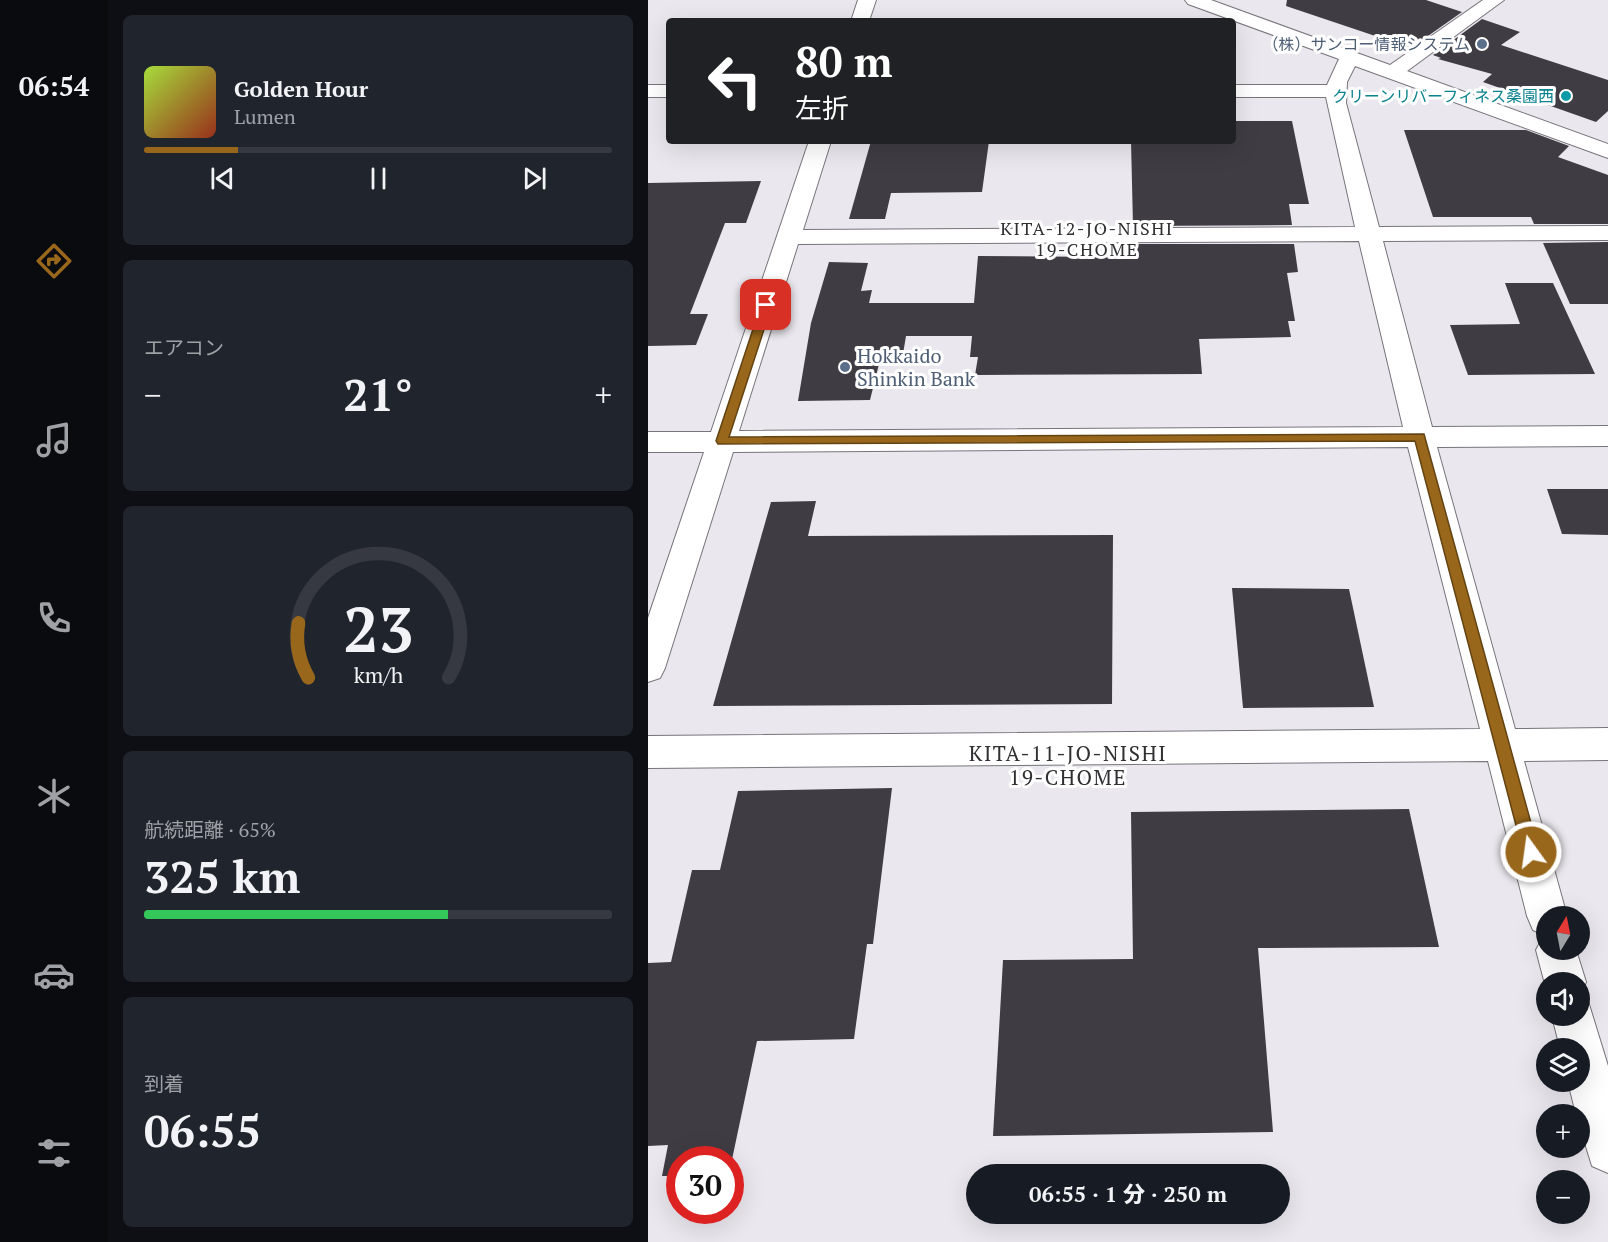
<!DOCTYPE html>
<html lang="ja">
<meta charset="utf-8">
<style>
:root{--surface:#171b24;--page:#20242c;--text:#f1f3f6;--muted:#9ea1a6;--line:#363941;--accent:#99671b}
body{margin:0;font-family:"PT Serif","Noto Sans JP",serif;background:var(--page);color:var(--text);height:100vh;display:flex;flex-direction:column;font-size:22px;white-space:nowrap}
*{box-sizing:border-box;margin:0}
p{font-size:20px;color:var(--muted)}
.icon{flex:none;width:33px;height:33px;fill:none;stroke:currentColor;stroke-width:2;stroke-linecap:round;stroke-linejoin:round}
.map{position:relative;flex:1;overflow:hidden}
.panel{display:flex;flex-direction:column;gap:15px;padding:15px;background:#0d0f14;width:540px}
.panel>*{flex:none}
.top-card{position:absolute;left:18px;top:18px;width:570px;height:126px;border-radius:6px;box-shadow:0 6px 24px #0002;background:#202124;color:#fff;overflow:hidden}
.needle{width:39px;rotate:10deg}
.tools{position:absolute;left:888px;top:906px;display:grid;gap:12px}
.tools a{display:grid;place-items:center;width:54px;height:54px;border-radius:50%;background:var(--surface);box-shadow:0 6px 24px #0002;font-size:30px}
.speed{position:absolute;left:18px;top:1146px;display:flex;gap:12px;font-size:30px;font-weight:700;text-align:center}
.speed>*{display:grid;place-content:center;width:78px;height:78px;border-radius:50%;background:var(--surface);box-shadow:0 6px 24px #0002;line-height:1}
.speed .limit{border:9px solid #d22;background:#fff;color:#111}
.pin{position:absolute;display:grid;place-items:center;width:51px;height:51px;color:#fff;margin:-26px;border-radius:12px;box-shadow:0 3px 9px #0006}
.me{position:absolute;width:66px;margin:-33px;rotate:346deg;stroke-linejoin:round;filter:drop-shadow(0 0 4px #0008)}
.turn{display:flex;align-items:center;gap:21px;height:126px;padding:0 30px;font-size:27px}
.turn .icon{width:78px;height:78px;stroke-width:2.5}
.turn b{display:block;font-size:42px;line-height:51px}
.big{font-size:45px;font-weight:800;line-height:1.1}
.panel .widget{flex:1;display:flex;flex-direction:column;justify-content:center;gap:9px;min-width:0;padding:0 21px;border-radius:9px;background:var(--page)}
.panel .dial{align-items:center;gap:0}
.dial svg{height:156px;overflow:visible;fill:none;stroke:var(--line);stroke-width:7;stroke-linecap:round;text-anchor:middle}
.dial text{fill:var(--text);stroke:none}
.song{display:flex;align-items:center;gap:18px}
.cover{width:72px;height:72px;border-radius:9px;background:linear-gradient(135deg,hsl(80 70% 55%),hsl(10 70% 35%))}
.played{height:6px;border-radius:3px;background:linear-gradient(90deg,var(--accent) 20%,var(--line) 20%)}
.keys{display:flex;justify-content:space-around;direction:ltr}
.heat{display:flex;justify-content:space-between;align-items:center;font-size:33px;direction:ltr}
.charge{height:9px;border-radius:4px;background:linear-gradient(90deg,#34c759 65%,var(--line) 0)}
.trip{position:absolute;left:318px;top:1164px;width:324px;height:60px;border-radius:30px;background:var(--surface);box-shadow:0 6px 24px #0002;font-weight:800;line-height:60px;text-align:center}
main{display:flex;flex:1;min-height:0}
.tabs{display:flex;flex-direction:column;width:108px;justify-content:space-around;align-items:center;background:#090b0e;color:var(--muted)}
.tabs .icon{width:42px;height:42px}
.tabs .active{color:var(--accent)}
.tabs b{font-size:27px;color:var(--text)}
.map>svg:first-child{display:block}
</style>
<main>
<nav class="tabs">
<b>06:54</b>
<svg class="icon active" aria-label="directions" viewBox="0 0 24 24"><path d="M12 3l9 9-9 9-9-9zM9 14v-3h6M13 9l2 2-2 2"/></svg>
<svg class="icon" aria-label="music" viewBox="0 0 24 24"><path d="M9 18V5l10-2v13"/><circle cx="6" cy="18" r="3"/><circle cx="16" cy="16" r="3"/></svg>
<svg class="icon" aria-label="phone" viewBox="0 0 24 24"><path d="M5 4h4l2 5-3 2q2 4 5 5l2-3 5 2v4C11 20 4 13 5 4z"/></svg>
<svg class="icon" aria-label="climate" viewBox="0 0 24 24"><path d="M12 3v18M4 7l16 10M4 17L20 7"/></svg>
<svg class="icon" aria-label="car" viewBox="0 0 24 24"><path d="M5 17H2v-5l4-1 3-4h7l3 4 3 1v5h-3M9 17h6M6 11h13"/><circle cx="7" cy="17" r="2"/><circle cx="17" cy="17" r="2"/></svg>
<svg class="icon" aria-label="filters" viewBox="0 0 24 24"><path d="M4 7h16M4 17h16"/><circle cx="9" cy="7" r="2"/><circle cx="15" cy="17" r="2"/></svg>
</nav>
<section class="panel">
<div class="widget">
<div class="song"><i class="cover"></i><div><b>Golden Hour</b><p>Lumen</p></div></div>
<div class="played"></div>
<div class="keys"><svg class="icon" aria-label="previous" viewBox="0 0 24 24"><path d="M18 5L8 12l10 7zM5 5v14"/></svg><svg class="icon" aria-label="pause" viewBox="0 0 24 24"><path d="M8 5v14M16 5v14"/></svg><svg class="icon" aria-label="next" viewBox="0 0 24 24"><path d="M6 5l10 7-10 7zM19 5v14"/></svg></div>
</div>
<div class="widget"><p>エアコン</p>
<div class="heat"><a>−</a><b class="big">21°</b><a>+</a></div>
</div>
<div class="widget dial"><svg viewBox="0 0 100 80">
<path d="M14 69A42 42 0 1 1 86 69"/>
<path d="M14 69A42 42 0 0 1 9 41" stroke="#99671b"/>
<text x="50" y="56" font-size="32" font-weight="700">23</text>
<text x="50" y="72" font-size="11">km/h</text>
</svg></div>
<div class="widget"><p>航続距離 · 65%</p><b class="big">325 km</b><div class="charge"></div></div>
<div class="widget"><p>到着</p><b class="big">06:55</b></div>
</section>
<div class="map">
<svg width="960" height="1242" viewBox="0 0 960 1242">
<rect width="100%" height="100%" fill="#eae7ee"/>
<g fill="#3f3d43">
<path d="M 639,0 L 778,0 L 814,12 L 763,48 L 638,6 Z"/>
<path d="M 834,19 L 872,32 L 853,45 L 960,80 L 960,111 L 948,122 L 835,82 L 844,74 L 790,59 L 793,58 L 785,55 Z"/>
<path d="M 585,121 L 644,121 L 661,204 L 641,204 L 644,225 L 485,226 L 483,141 L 585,141 Z"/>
<path d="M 756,130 L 878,130 L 921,146 L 910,157 L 960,175 L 960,224 L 886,224 L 883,217 L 785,217 Z"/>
<path d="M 223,141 L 341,141 L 334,192 L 243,193 L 237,219 L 201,219 Z"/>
<path d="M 113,181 L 98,223 L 77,223 L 42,314 L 60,314 L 48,345 L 0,346 L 0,183 Z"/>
<path d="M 960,242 L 960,304 L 922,304 L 895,243 Z"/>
<path d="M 485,244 L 646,244 L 650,272 L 639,273 L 647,321 L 640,321 L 643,337 L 551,339 L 554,374 L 327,375 L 330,357 L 322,357 L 324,336 L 258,336 L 254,360 L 232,360 L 222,400 L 150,401 L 163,323 L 181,262 L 220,263 L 213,291 L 224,290 L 221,303 L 326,303 L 330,256 L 458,257 L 458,251 L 485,251 Z"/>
<path d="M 857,283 L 905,283 L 947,374 L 820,375 L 802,325 L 872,324 Z"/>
<path d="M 899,489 L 960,489 L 960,535 L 914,534 Z"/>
<path d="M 168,501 L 160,536 L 465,535 L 464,704 L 65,706 L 123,502 Z"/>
<path d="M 584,588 L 701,589 L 726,707 L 595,708 Z"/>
<path d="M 244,788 L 225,944 L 219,944 L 206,1039 L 109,1041 L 82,1169 L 82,1160 L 32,1160 L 32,1176 L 14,1176 L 20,1145 L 0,1146 L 0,963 L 23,962 L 44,870 L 72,870 L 90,791 Z"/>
<path d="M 761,809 L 791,947 L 610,948 L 625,1132 L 345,1136 L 355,960 L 485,959 L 483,812 Z"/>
</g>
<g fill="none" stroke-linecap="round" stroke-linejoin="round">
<g stroke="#77747b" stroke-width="2">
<g id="minor">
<path d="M 210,0 L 228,0 L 221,21 L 203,21 Z"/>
<path d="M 537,0 L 563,0 L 742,65 L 835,0 L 856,0 L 759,71 L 960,144 L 960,158 L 707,66 L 699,82 L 698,103 L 731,227 L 960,226 L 960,240 L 735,241 L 784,427 L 960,426 L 960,446 L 789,447 L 867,729 L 960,728 L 960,760 L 876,761 L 919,916 L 898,916 L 898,950 L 928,950 L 938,982 L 932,997 L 932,982 L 898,982 L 898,988 L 888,950 L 896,935 L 885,930 L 879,916 L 840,761 L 0,768 L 0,736 L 832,729 L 760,447 L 85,452 L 17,668 L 12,678 L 0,682 L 0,618 L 56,452 L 0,452 L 0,432 L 63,432 L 161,141 L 183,141 L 155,230 L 707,227 L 678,97 L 585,97 L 585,85 L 679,85 L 691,59 L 540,4 ZM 711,241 L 755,427 L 91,431 L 150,244 Z"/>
<rect x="0" y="85" width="21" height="12"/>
<path d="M 932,997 L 940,1001 L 960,1066 L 960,1173 L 944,1166 L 932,1127 L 932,1114 L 928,1114 L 920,1082 L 932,1082 L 932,1048 L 912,1048 L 904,1016 L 932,1016 Z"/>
</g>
</g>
<use href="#minor" fill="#fff" fill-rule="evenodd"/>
</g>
<path fill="#99671b" stroke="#634312" stroke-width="1.5" d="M 118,302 L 124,305 L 81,437 L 776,434 L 891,852 L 888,857 L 883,860 L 877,857 L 875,852 L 767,441 L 70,444 L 68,441 L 113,305 Z"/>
<g fill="#5c6f8a" stroke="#fff" stroke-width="2">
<circle cx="834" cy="44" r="6"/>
<circle cx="197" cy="367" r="6"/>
</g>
<circle fill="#0f9aa8" stroke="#fff" stroke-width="2" cx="918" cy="96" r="6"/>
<g text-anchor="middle" stroke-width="6" stroke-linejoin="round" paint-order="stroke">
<g font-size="16" fill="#4e5e75" stroke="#fff" text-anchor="end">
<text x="822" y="50">（株）サンコー情報システム</text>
</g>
<g font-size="16" fill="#0d838f" stroke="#fff" text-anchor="end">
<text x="906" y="102">クリーンリバーフィネス桑園西</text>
</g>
<g font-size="18" letter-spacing="1.5" fill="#302f32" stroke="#fff">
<text x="439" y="235">KITA-12-JO-NISHI<tspan x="439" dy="21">19-CHOME</tspan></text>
</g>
<g font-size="20" fill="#4e5e75" stroke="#fff" text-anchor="start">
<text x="209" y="363">Hokkaido<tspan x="209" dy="23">Shinkin Bank</tspan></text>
</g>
<g font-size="21" letter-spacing="1.5" fill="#302f32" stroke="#fff">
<text x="420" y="761">KITA-11-JO-NISHI<tspan x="420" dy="24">19-CHOME</tspan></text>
</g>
</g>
</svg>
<div class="tools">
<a><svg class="needle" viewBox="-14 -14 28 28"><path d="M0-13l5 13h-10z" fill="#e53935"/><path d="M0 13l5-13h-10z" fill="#9ea1a6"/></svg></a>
<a><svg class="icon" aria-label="sound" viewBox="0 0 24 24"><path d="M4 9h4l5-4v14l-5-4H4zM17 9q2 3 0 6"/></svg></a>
<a><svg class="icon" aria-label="layers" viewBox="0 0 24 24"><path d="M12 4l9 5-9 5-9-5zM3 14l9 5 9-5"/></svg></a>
<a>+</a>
<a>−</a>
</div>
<div class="speed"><div class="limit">30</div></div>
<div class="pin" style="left:118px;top:305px;background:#d93025"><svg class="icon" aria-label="arrive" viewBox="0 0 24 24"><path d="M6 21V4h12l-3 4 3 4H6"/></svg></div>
<svg class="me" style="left:883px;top:852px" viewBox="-20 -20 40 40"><circle r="17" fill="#99671b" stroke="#fff" stroke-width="3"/><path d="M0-11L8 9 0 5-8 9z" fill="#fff"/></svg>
<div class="trip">06:55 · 1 分 · 250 m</div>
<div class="top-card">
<div class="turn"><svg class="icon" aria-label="left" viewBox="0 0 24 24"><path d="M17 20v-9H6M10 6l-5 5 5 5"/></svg><div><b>80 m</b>左折</div></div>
</div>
</div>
</main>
